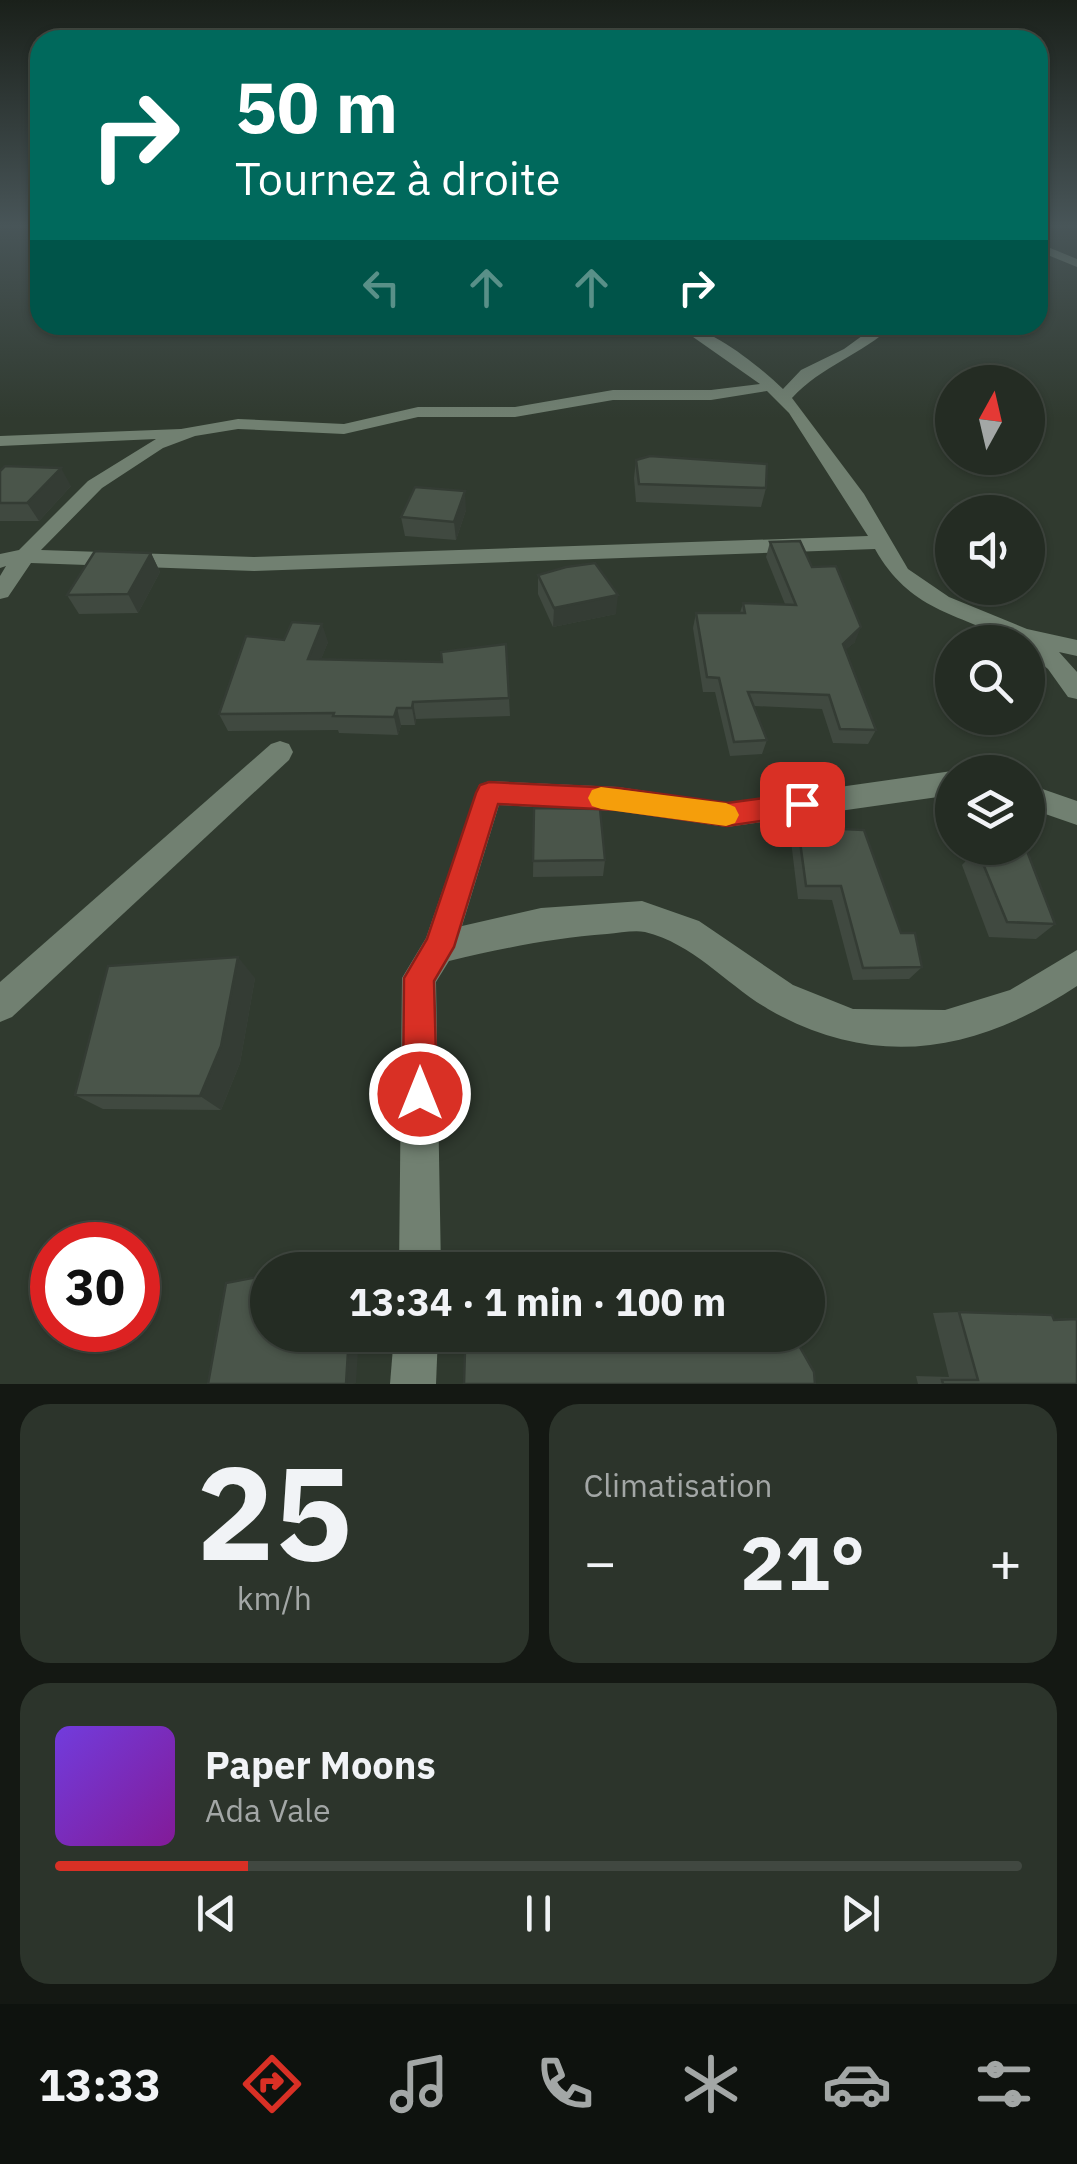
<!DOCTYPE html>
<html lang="fr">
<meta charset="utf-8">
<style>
:root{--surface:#242c23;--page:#2c342b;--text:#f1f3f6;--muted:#a3a7a6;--line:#414841;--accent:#d93025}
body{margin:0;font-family:"IBM Plex Sans",sans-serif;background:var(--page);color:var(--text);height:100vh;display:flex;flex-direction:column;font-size:38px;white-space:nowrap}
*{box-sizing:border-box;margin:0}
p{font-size:32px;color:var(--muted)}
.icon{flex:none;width:55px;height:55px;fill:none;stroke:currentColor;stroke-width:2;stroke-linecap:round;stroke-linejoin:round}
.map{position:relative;height:1384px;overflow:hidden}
.drawer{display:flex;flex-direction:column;gap:20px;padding:20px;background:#141813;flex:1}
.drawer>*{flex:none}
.hud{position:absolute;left:30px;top:30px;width:1018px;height:305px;border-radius:30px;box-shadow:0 2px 8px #0004,0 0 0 2px var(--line);background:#00695c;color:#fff;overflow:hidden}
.needle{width:65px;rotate:8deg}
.buttons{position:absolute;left:935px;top:365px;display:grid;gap:20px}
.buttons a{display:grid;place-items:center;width:110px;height:110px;border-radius:50%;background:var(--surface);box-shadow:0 2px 8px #0004,0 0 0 2px var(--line);font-size:50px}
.speed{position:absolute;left:30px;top:1222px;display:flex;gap:20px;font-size:50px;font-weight:700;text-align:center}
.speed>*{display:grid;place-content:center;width:130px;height:130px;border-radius:50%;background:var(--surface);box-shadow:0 2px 8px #0004,0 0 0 2px var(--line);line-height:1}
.speed .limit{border:15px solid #d22;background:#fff;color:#111}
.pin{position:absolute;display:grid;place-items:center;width:85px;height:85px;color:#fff;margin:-42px;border-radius:20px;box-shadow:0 5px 15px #0006}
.me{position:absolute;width:110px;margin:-55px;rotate:0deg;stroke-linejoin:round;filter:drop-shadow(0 0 8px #0008)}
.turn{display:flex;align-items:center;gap:35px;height:210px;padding:0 40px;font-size:45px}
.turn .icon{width:130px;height:130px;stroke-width:2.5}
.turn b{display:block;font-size:70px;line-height:85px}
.lanes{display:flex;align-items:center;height:95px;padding:0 40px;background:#0003;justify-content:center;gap:50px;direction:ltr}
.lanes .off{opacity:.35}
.big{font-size:75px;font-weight:800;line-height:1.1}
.drawer .tile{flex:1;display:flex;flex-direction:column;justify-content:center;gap:15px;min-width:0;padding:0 35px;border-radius:30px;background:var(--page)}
.drawer .dial{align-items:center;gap:0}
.dial b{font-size:130px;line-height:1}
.song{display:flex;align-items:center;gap:30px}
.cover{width:120px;height:120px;border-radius:15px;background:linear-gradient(135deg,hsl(260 70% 55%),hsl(290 70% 35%))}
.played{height:10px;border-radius:5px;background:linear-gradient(90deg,var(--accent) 20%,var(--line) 20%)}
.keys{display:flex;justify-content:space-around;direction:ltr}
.heat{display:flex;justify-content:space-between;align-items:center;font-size:55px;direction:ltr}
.drawer .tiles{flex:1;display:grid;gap:20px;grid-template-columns:1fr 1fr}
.tile:last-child{grid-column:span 2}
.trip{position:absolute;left:250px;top:1252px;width:575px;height:100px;border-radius:50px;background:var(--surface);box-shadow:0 2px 8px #0004,0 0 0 2px var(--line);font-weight:800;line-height:100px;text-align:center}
.tabs{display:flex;height:160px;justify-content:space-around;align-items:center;background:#0e120e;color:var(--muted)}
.tabs .icon{width:70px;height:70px}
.tabs .current{color:var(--accent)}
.tabs b{font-size:45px;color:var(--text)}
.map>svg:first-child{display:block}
</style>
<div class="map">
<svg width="1077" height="1384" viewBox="0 0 1077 1384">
<rect width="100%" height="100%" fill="#303a2f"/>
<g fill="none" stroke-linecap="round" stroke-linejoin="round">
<g fill="#718071" fill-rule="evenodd">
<path d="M 1038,224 L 1044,224 L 1038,228 Z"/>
<path d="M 1038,243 L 1077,259 L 1077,267 L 1038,251 Z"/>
<path d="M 676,325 C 709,325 759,366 783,389 L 801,370 L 844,349 L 877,325 L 893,325 C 862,355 821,366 792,398 L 864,494 L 908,569 L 949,597 L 1027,629 L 1077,640 L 1077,656 L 1059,652 L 1077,672 L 1077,699 L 1068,697 L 1048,669 L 1028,653 L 1028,642 L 1013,642 C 955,612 910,611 875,549 L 254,571 L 31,563 L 8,597 L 0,599 L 0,576 L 6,566 L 0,568 L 0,554 L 19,550 L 88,481 L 156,439 L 0,446 L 0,436 L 181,429 L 238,419 L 344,424 L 418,407 L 515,407 L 613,390 L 711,390 L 760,384 ZM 767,391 L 789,413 L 868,536 L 254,557 L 41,550 L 102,488 L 163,448 L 195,436 L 238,429 L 344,434 L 418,417 L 515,417 L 613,400 L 711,400 Z"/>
<path d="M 280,741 L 289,744 L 293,752 L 289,760 L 12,1017 L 0,1022 L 0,982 L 271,744 Z"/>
<path d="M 952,771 L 955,772 L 952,795 L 727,827 L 618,811 L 499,805 L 462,926 L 541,908 L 642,901 L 699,921 L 793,985 L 853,1009 L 945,1010 L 1010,990 L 1077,950 L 1077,986 C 977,1052 876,1071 768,1009 C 727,985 694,944 645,932 C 634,930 619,933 607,934 C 553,938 503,948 449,961 L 436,982 L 441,1270 L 399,1270 L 402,978 L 426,938 L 479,785 L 489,781 L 618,787 L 727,803 Z"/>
<path d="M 1028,784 L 1077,801 L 1077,825 L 1028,808 Z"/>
<path d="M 394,1335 L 438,1335 L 436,1384 L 390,1384 Z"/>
</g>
</g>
<g fill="#404940">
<path d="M 636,460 L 766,488 L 761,507 L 636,502 L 634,478 Z"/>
<path d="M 0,471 L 71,486 L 39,521 L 0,521 Z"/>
<path d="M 956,504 L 1024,512 L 952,512 L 952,527 L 946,523 Z"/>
<path d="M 466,510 L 456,540 L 405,536 L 401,517 Z"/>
<path d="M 770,542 L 812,567 L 855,642 L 845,650 L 876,730 L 868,744 L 833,743 L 822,709 L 754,706 L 767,740 L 762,754 L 730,756 L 715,692 L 703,692 L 693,628 L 696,613 L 740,613 L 743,603 L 785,604 L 766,557 Z"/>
<path d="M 151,553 L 160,572 L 138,613 L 79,614 L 67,595 Z"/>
<path d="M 538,575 L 616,614 L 553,627 L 538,594 Z"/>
<path d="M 284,640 L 328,642 L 321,659 L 442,662 L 506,644 L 510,716 L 416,719 L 415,725 L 401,725 L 398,735 L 339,733 L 338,730 L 228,731 L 219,714 Z"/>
<path d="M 534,808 L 605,860 L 603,876 L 533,877 Z"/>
<path d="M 798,827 L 901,933 L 922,967 L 909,979 L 853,980 L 832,900 L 798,899 L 791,841 Z"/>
<path d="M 977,849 L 1055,924 L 1036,939 L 989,937 L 962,865 Z"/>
<path d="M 255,978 L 240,1063 L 221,1110 L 103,1109 L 75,1095 Z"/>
<path d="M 959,1312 L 1054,1319 L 1077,1318 L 1077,1384 L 918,1384 L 916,1376 L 949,1377 L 933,1313 Z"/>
</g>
<g fill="#343c34">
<path d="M 61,468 L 71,486 L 39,521 L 27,503 Z"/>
<path d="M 465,491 L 466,510 L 456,540 L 454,522 Z"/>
<path d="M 1039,525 L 1028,544 L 1028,528 Z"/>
<path d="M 151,553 L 160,572 L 138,613 L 128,594 Z"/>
<path d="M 618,595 L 616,614 L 553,627 L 554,608 Z"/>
<path d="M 322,624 L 328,642 L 314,677 L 308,659 Z"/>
<path d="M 861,627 L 855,642 L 836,658 L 843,644 Z"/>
<path d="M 413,702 L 416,719 L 415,725 L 412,708 Z"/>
<path d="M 397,708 L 401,725 L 398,735 L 394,717 Z"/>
<path d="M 238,957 L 255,978 L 240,1063 L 221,1110 L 200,1096 Z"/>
<path d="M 349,1335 L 359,1335 L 356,1383 L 353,1384 L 346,1384 Z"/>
</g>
<g fill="#4a554a" stroke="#343c34" stroke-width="2.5">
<path d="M 650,456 L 767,464 L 766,488 L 639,484 L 636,460 Z"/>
<path d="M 5,466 L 61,468 L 27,503 L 0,503 L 0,471 Z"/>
<path d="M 415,487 L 465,491 L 454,522 L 401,517 Z"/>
<path d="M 1004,495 L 1024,512 L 969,512 L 956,504 Z"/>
<path d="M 1028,516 L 1039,525 L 1028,528 Z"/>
<path d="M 800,541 L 812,567 L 836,566 L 861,627 L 843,644 L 876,730 L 840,729 L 829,695 L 748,692 L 767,740 L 734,742 L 719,678 L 707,677 L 696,613 L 745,613 L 743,603 L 796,605 L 770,542 Z"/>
<path d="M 95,551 L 151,553 L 128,594 L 67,595 Z"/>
<path d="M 595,563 L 618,595 L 554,608 L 538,575 L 566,567 Z"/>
<path d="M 292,622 L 322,624 L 308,659 L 442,662 L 441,652 L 506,644 L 509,698 L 413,702 L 412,708 L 397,708 L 394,717 L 333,716 L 334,713 L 219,714 L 246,636 L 284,640 Z"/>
<path d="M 534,808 L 600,809 L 605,860 L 533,861 Z"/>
<path d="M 798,827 L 864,830 L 901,933 L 915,933 L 922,967 L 863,968 L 841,886 L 806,886 Z"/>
<path d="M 977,849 L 1027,851 L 1055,924 L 1007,922 Z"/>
<path d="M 238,957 L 221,1046 L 200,1096 L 75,1095 L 108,966 Z"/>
<path d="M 268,1275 L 268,1335 L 349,1335 L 346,1384 L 208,1384 L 226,1283 Z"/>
<path d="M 959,1312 L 1052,1315 L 1054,1320 L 1077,1319 L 1077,1384 L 943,1384 L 942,1380 L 978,1380 Z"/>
<path d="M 528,1335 L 793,1335 L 814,1372 L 815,1384 L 464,1384 L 465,1350 L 529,1344 Z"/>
</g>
<linearGradient id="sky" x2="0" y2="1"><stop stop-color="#1a201a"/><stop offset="0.54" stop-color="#485558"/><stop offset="1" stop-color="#485558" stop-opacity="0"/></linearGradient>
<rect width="1077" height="418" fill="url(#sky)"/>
<path fill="#d93025" stroke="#8d1f18" stroke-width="2.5" d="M 489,782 L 618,788 L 727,803 L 802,793 L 811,796 L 815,804 L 811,812 L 802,815 L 727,826 L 618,810 L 498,804 L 454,947 L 434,981 L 437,1094 L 432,1105 L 420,1110 L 408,1105 L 403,1094 L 404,978 L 427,939 L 476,793 L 480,785 Z"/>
<path fill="#f59e0b" d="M 601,787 L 726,803 L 735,807 L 739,815 L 735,823 L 726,826 L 601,809 L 592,806 L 588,798 L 592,790 Z"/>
</svg>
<div class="buttons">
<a><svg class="needle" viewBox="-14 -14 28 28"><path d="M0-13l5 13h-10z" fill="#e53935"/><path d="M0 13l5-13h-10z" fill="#a3a7a6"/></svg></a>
<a><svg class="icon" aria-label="sound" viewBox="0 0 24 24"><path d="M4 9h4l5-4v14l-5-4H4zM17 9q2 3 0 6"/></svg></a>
<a><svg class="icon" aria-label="search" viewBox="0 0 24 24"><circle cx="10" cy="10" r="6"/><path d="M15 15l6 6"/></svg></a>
<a><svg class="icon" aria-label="layers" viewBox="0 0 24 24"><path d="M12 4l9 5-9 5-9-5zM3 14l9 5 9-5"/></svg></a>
</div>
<div class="speed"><div class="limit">30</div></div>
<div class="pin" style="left:802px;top:804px;background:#d93025"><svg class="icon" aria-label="arrive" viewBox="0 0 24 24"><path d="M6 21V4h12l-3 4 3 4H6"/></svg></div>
<svg class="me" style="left:420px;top:1094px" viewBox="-20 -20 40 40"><circle r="17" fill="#d93025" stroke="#fff" stroke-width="3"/><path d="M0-11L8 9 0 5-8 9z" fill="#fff"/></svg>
<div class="trip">13:34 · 1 min · 100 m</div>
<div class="hud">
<div class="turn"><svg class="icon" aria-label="right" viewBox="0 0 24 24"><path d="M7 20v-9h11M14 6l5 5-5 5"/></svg><div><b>50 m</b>Tournez à droite</div></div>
<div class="lanes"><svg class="icon off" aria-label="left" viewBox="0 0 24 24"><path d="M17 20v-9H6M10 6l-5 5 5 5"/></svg><svg class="icon off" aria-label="ahead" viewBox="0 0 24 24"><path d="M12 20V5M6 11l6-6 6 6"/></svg><svg class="icon off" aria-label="ahead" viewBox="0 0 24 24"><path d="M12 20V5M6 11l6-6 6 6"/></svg><svg class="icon" aria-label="right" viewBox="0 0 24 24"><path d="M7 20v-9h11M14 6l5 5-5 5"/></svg></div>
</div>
</div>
<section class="drawer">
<div class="tiles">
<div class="tile dial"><b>25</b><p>km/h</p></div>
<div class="tile"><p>Climatisation</p>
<div class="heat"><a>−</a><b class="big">21°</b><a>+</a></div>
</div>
<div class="tile">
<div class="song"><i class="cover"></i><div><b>Paper Moons</b><p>Ada Vale</p></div></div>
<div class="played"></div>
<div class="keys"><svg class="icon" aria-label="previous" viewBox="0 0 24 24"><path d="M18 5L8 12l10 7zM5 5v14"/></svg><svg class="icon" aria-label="pause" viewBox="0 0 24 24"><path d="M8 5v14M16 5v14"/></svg><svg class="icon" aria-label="next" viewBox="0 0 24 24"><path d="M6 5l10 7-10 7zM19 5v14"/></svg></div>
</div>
</div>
</section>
<nav class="tabs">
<b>13:33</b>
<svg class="icon current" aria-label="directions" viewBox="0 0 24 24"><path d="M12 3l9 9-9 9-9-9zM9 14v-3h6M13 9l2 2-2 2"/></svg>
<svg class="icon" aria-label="music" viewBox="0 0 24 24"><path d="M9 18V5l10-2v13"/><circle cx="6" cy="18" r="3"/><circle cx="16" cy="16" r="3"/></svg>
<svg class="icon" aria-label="phone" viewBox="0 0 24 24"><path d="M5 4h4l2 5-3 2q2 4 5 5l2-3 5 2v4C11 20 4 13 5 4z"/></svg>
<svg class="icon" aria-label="climate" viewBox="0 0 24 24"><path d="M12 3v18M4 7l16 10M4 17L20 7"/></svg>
<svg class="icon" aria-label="car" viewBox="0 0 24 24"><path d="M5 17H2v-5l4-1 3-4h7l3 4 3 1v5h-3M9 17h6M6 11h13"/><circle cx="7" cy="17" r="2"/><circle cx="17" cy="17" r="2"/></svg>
<svg class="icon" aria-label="filters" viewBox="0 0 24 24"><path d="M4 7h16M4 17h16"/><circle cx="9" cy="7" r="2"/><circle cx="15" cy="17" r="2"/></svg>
</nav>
